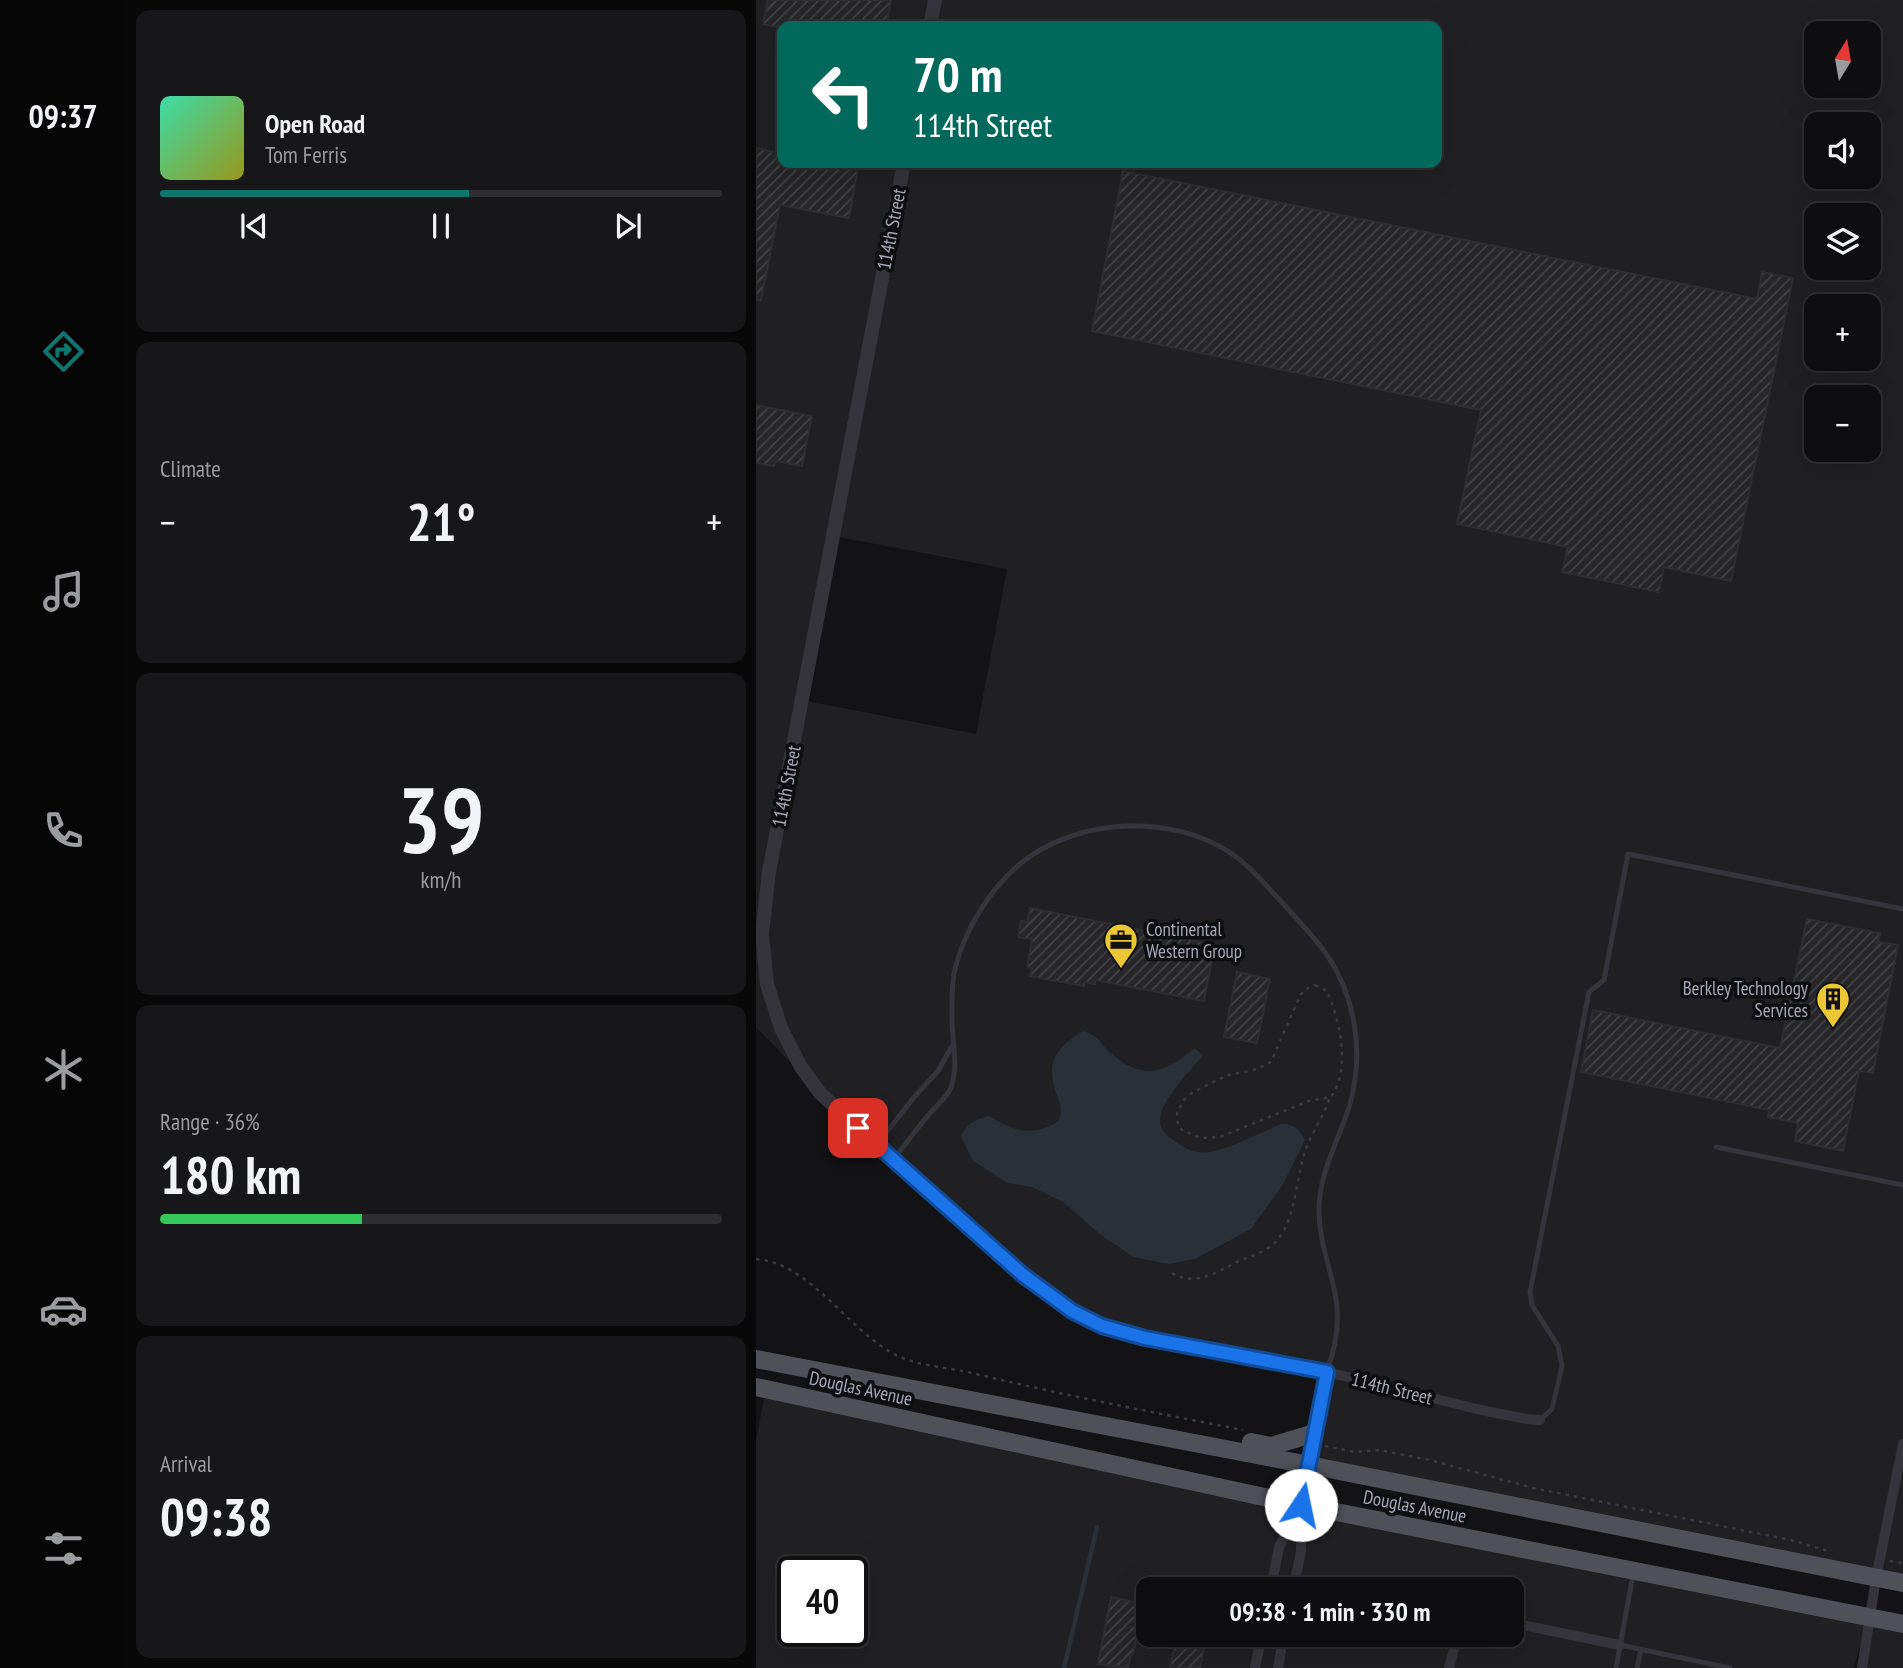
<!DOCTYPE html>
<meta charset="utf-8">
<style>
:root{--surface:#0e0e10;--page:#171719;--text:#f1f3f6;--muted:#9b9c9f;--line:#2e2e30;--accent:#0f766e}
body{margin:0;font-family:"PT Sans Narrow",sans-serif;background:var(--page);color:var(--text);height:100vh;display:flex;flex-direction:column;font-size:26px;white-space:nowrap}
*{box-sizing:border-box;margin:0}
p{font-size:23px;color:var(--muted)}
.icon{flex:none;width:38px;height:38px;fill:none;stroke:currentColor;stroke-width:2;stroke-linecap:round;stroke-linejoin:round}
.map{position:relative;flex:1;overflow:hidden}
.panel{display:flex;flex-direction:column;gap:10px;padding:10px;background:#080809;width:630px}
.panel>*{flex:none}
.hud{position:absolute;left:21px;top:21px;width:665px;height:147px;border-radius:14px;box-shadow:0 7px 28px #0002,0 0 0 2px var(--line);background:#00695c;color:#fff;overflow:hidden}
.needle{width:46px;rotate:11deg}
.controls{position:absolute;left:1048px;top:21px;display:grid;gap:14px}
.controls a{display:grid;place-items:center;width:77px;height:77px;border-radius:14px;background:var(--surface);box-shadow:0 7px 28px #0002,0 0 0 2px var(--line);font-size:35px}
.speed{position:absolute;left:21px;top:1556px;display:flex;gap:14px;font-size:35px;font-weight:700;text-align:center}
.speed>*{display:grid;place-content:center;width:91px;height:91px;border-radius:50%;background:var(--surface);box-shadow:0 7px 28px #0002,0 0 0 2px var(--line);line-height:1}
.speed .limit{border:4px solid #111;border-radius:10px;background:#fff;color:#111}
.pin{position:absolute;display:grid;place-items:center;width:60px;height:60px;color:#fff;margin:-30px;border-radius:14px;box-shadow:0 4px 10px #0006}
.me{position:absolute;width:77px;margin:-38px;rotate:11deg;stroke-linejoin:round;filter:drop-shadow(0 0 5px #0008)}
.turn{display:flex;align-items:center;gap:24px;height:147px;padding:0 21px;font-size:32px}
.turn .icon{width:91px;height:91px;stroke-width:2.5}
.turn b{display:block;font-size:49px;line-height:60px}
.big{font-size:52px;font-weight:800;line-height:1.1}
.panel .tile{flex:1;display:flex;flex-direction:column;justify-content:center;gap:10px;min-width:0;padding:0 24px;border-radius:14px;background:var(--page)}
.panel .dial{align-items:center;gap:0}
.dial b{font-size:91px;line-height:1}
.song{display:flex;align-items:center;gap:21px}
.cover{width:84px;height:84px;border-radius:10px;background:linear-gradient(135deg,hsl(160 70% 55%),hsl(60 70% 35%))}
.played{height:7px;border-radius:4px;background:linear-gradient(90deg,var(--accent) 55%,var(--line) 55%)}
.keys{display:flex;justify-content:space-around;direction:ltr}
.heat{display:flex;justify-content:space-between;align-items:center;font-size:38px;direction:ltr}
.charge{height:10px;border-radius:5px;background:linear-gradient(90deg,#34c759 36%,var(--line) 0)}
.trip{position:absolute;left:380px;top:1577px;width:388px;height:70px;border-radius:14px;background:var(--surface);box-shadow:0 7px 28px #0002,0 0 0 2px var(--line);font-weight:800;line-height:70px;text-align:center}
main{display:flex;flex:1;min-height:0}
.menu{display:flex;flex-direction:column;width:126px;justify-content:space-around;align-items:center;background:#060606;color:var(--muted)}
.menu .icon{width:49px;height:49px}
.menu .current{color:var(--accent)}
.menu b{font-size:32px;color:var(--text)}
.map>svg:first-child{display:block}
</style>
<main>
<nav class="menu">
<b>09:37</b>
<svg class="icon current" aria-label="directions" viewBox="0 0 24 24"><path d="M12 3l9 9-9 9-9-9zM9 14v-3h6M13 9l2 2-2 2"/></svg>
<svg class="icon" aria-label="music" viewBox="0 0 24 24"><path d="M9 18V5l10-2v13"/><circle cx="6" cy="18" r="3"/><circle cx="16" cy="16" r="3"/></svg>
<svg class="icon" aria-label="phone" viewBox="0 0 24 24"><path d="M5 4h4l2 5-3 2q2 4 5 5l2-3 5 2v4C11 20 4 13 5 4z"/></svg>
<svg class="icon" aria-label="climate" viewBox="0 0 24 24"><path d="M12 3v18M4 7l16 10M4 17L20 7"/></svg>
<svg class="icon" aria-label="car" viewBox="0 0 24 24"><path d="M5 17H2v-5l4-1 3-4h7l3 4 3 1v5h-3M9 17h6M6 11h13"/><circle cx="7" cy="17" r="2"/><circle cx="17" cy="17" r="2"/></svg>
<svg class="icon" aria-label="filters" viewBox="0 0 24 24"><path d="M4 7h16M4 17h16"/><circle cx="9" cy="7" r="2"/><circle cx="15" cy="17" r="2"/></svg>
</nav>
<section class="panel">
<div class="tile">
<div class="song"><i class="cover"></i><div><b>Open Road</b><p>Tom Ferris</p></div></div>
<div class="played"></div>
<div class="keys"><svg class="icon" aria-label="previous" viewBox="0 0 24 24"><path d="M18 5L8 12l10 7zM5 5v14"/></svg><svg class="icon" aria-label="pause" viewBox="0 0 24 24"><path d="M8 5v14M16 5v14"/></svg><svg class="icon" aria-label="next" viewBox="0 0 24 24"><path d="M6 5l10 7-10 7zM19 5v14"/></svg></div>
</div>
<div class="tile"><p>Climate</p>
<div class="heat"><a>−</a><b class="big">21°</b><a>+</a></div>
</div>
<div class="tile dial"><b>39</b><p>km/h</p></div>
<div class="tile"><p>Range · 36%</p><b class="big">180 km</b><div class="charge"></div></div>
<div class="tile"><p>Arrival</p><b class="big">09:38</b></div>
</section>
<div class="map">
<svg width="1147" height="1668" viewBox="0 0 1147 1668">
<defs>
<pattern id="building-hatch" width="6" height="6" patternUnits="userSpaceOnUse" patternTransform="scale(1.75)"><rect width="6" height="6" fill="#262629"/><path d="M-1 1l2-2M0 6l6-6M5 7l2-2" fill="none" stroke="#424346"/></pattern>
</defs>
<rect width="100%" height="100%" fill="#131315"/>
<g fill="#201f22" fill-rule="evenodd">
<path d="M 0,0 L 1147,0 L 1147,1583 L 553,1465 L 571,1372 L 389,1338 L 316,1311 L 64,1093 L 0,1027 ZM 26,26 L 681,26 L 681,163 L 26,163 ZM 1060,33 L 1113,33 L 1113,86 L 1060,86 ZM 1060,124 L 1113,124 L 1113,177 L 1060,177 ZM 1060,215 L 1113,215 L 1113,268 L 1060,268 ZM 1060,306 L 1113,306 L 1113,359 L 1060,359 ZM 1060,397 L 1113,397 L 1113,450 L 1060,450 ZM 78,536 L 251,569 L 220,734 L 46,700 Z"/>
<path d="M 10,1389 L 1147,1624 L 1147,1668 L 1106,1668 L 1110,1624 L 1098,1668 L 0,1668 L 0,1440 ZM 37,1572 L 96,1572 L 96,1631 L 37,1631 ZM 392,1589 L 756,1589 L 756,1634 L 392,1634 Z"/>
</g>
<path fill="#2a3038" d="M 327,1031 C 344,1035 343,1044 356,1054 C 386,1081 411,1073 438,1048 L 447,1055 C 435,1071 397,1106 405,1127 C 407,1133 414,1138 420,1142 C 430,1150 442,1154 455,1152 C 474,1148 492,1138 510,1131 C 514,1129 521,1125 525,1124 C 538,1123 544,1130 549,1140 L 526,1186 L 495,1229 L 439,1259 L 413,1264 L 378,1257 L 345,1235 L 307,1202 L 276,1187 L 252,1183 L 217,1161 L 205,1137 C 212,1122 218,1120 233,1116 C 259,1131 275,1138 303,1121 C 307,1108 303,1102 299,1090 C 290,1059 302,1047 327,1031 Z"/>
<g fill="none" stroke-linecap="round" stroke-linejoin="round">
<path stroke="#2a3038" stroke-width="4.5" d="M 308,1668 L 341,1527"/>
</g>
<g fill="url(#building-hatch)" stroke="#2e2d31" stroke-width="2">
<path d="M 12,0 L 135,0 L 130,26 L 26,28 L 7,24 Z"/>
<path d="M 0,148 L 26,154 L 26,163 L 73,163 L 102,168 L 93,218 L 24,205 L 5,300 L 0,300 Z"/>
<path d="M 367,171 L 1001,299 L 1006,272 L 1037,278 L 975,581 L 908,567 L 903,592 L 806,572 L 812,547 L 701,524 L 725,410 L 336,331 Z"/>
<path d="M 0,405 L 56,416 L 46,466 L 20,461 L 18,466 L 0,463 Z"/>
<path d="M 274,908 L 459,945 L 448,1001 L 339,980 L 339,984 L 329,982 L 328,986 L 274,976 L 276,968 L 271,967 L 276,939 L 262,937 L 265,921 L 271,922 Z"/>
<path d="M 1051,919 L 1124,933 L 1122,942 L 1142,945 L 1117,1073 L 1103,1071 L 1087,1151 L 1039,1141 L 1042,1123 L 1012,1117 L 1013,1110 L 825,1072 L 837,1010 L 1024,1048 Z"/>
<path d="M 481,972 L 514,979 L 501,1043 L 468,1037 Z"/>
<path d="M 355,1597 L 384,1603 L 381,1619 L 384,1620 L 377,1655 L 375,1654 L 372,1668 L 342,1664 Z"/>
<path d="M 421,1634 L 451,1634 L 444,1668 L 414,1668 Z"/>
</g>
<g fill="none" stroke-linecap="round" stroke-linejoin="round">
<g stroke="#3a3b41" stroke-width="2.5" stroke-dasharray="3.5 5" stroke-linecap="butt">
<path d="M 559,985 L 571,991 C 584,1020 595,1069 575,1097 L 553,1101 L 464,1137 L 444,1138 L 426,1130 L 422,1125 L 421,1112 L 428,1100 L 437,1092 L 472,1075 L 498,1070 L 515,1062 L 543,998 L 548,990 Z"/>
<path d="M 0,1259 C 54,1263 91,1329 138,1354 C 161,1366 190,1367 216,1373 C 306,1395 396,1412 487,1430"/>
<path d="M 416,1273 C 439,1287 461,1272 481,1262 C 496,1255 512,1252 523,1238 C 539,1218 541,1175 549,1151 C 556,1132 568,1116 574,1097"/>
<path d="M 569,1446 L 599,1452 L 622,1450 L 674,1460 L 777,1488 L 1035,1540 L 1072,1551"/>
<path d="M 1134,1561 L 1147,1563"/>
</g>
<g stroke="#34343a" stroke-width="5">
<path d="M 122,1143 L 159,1096 L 182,1071 L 196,1046"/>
<path d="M 960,1147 L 1147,1185"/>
<path d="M 139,1157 C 151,1143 162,1127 174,1113 C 181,1105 192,1097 195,1087 C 203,1064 196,1043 196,1020 C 196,1003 195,985 199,969 C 209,927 238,882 273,857 C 329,818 416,815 473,852 C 495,866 513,889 530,907 C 565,944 589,971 598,1023 C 603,1050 601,1081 593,1107 C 582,1142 563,1173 563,1210 C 563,1243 575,1268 580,1299 C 584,1323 579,1349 571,1371"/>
<path d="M 784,1420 L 796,1409 L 806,1366 L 802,1346 L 776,1305 L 774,1292 L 833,992 L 848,980 L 872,854 L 1147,909"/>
<path d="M 864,1645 L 974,1668"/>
<path d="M 860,1668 L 877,1575"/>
<path d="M 881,1668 L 885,1649"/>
</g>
<g stroke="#34343a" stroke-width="10">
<path d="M 571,1372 L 725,1410 L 771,1419 L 784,1420"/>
<path d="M 515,1589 L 523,1547 L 545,1505"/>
<path d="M 537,1589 L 545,1552 L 545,1509"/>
<path d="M 756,1623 L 864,1645"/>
<path d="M 499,1668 L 506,1634"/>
<path d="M 522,1668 L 528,1634"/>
<path d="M 693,1668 L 702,1634"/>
<path d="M 1106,1668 L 1120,1578 L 1147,1444"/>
</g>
<g stroke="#34343a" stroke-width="14">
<path d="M 174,26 L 179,0"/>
<path d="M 148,163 L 13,872 L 6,934 L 11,984 L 25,1028 L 45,1067 L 64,1093 L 165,1185 L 234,1244 L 267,1275 L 316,1311 L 346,1326 L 389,1338 L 571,1372 L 545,1505"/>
</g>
<g stroke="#505158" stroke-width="18">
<path d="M 0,1359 L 553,1465 L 1147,1583"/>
<path d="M 0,1387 L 545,1505 L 1147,1624"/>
<path d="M 495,1442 L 515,1446 L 559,1433"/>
</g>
</g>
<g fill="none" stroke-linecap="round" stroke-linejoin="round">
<g stroke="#114b97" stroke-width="18">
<path id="route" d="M 102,1128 L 267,1275 L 316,1311 L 346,1326 L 389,1338 L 571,1372 L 545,1505"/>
</g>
<use href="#route" stroke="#1a73e8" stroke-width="12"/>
</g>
<defs>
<g id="office-pin" transform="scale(1.75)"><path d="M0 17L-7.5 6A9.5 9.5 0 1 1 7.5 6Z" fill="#ebc635" stroke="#0e0e10"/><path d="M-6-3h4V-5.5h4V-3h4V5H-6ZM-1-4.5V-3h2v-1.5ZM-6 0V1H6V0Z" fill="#111"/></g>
<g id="building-pin" transform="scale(1.75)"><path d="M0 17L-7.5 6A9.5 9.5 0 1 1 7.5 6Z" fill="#ebc635" stroke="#0e0e10"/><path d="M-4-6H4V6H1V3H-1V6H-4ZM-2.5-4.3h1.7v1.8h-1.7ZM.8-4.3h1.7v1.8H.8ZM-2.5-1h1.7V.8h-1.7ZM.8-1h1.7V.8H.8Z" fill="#111"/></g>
</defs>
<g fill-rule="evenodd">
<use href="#office-pin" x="365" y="940"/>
<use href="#building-pin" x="1077" y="999"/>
</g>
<g text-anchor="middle" stroke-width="7" stroke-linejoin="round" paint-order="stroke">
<g font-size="19" fill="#a5a8b5" stroke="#0e0e10">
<text transform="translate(135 229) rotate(-79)" y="7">114th Street</text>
<text transform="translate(30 786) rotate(-79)" y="7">114th Street</text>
<text transform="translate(105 1388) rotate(12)" y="7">Douglas Avenue</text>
<text transform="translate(636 1388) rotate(14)" y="7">114th Street</text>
<text transform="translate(659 1506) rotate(11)" y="7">Douglas Avenue</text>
</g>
<g font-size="19" fill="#a5a8b5" stroke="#0e0e10" text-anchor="start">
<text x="390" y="936">Continental<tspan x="390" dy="22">Western Group</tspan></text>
<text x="1052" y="995" text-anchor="end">Berkley Technology<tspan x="1052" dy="22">Services</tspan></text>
</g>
</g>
</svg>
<div class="controls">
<a><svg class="needle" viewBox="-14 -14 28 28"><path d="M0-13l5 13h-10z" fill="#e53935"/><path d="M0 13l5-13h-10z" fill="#9b9c9f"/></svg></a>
<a><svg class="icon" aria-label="sound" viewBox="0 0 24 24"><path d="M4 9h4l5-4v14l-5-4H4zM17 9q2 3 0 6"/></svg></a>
<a><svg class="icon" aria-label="layers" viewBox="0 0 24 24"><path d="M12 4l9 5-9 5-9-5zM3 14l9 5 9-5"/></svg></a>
<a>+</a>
<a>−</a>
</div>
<div class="speed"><div class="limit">40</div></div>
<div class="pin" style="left:102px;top:1128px;background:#d93025"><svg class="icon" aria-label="arrive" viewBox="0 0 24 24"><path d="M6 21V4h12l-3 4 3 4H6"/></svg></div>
<svg class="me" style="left:545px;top:1505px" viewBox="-20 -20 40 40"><circle r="19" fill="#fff"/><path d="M0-13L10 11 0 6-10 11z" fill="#1a73e8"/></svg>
<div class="trip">09:38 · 1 min · 330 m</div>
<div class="hud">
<div class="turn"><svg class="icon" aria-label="left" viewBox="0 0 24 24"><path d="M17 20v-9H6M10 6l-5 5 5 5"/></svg><div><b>70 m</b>114th Street</div></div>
</div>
</div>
</main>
